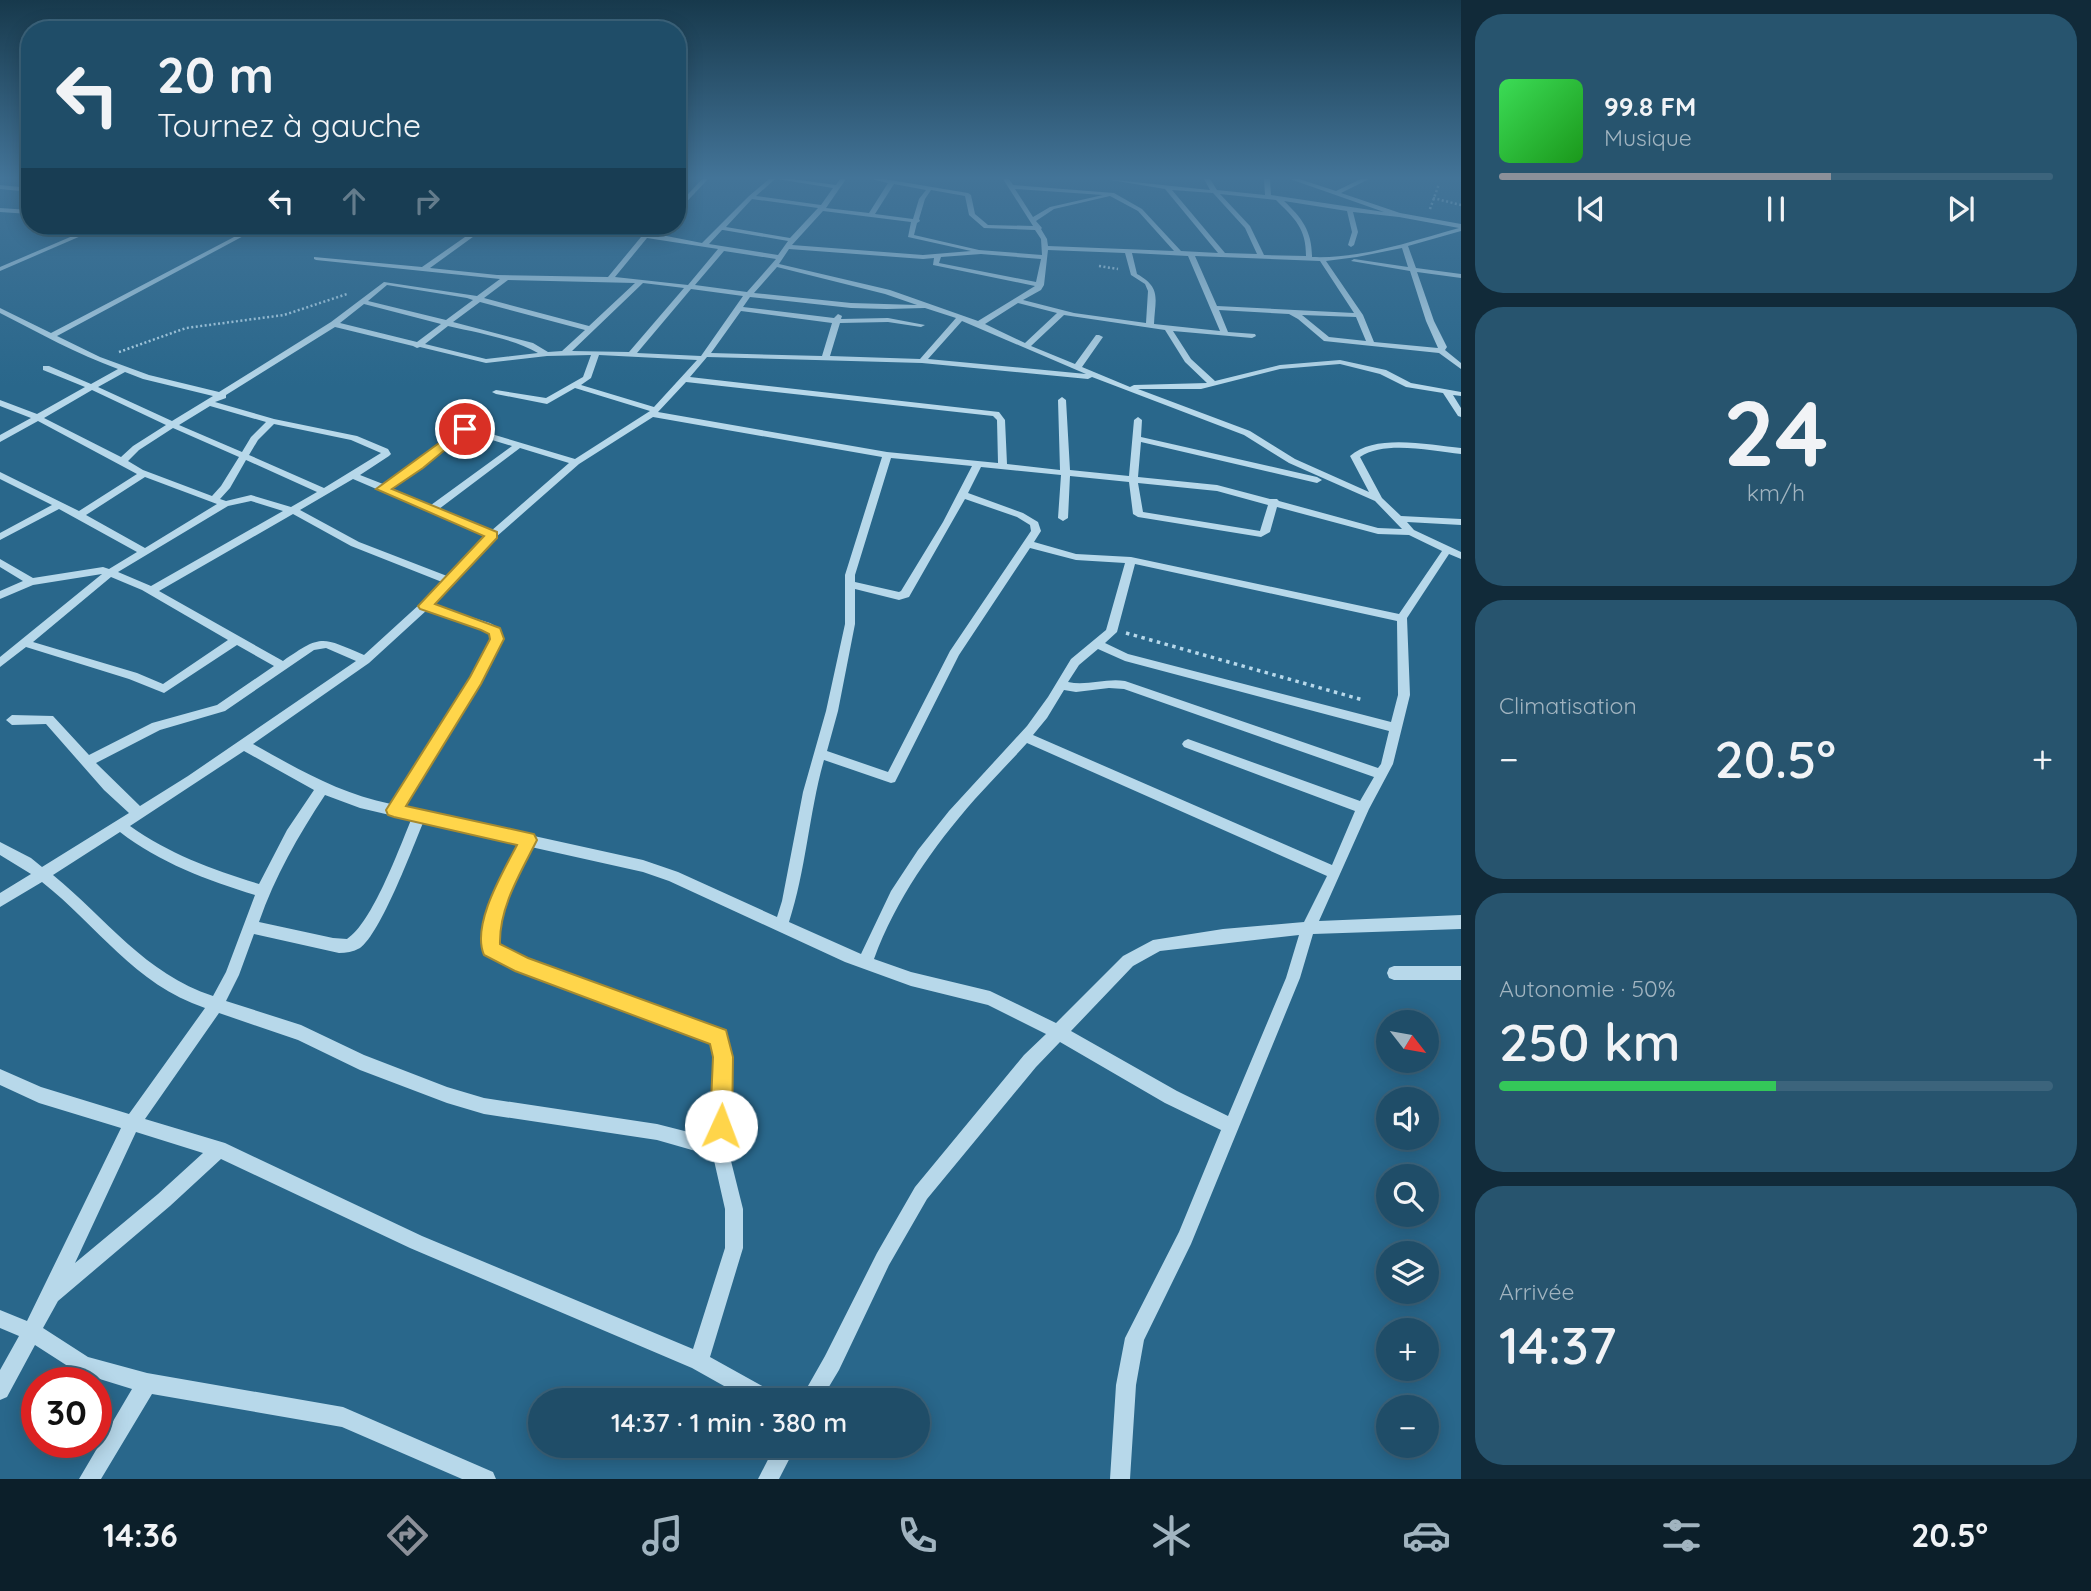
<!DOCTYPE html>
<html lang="fr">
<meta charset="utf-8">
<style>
:root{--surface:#1f4d68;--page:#27546e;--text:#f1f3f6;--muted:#a1b4c0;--line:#3c647c;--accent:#8c9099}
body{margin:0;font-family:Quicksand,sans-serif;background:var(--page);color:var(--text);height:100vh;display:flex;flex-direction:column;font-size:26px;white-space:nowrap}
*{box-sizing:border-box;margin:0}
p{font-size:23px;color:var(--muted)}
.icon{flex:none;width:38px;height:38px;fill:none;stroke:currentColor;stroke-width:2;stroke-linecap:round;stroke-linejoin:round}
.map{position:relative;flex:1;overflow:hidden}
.side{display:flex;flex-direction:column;gap:14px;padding:14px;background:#112a39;width:630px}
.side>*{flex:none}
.top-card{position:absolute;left:21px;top:21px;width:665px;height:214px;border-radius:28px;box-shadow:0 4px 18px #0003,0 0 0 2px var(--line);background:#1f4d68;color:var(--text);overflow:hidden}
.needle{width:46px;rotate:121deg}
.buttons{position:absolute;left:1376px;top:1010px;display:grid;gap:14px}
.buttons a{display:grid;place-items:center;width:63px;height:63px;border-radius:50%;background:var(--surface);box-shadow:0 4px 18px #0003,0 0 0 2px var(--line);font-size:35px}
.speed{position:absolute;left:21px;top:1367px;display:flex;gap:14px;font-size:35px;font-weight:700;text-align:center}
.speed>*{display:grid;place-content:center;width:91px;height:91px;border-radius:50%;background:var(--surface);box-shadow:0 4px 18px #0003,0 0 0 2px var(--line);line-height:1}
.speed .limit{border:10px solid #d22;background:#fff;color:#111}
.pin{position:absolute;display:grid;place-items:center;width:60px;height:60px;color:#fff;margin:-30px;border:4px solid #fff;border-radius:50%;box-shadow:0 2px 7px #0007}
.me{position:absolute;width:77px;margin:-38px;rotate:2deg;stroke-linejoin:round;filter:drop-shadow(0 0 5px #0008)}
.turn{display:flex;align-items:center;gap:24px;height:147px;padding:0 21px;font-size:32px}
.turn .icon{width:91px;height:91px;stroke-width:2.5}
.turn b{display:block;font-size:49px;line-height:60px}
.lanes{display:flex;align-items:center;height:66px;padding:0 21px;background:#0003;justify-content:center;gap:35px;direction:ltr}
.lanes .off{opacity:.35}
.big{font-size:52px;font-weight:600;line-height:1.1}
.side .tile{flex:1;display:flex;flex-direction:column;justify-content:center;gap:10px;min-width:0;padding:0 24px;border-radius:28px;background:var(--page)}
.side .dial{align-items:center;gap:0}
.dial b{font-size:91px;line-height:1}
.song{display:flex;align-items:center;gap:21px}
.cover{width:84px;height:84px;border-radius:10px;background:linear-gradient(135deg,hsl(130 70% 55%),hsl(120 70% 35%))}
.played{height:7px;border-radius:4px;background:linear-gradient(90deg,var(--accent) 60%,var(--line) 60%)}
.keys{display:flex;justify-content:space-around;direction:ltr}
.heat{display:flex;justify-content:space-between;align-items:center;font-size:38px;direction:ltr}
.charge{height:10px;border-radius:5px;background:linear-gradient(90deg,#34c759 50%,var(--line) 0)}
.trip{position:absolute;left:528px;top:1388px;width:402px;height:70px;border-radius:35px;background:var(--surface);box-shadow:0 4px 18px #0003,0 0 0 2px var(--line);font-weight:600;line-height:70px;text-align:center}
.tabs{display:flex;height:112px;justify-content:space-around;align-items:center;background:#0c1f2a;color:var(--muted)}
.tabs .icon{width:49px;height:49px}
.tabs .current{color:var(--accent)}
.tabs b{font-size:32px;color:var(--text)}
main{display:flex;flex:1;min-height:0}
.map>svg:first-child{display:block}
</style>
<main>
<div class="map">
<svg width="1461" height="1479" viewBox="0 0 1461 1479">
<rect width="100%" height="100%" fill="#29678b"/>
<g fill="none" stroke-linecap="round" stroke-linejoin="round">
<g stroke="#b7d8ea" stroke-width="2.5" stroke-dasharray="2 2.5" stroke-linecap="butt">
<path d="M 1433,198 L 1461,205"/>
<path d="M 1430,209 L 1439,184"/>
<path d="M 1099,266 L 1118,269"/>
<path d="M 119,352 L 186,328 L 284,315 L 347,294"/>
</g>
<path stroke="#b7d8ea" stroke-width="3.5" stroke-dasharray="3.5 4.5" stroke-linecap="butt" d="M 1126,633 L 1363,700"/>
<g fill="#b7d8ea" fill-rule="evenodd">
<path d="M 702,179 L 708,179 L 677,212 L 677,206 Z"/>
<path d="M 769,179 L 775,179 L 756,196 L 821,205 L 833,188 L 777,179 L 792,179 L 836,185 L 840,179 L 846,179 L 826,208 L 869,213 L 888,183 L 871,179 L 884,179 L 968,193 L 971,195 L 975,214 L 988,225 L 1033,226 L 1003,179 L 1009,179 L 1013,185 L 1114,193 L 1142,209 L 1181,251 L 1218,253 L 1165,189 L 1105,179 L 1210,190 L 1204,179 L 1210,179 L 1217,190 L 1265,195 L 1264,179 L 1270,179 L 1271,195 L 1384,212 L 1290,179 L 1299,179 L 1336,191 L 1361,179 L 1369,179 L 1341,193 L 1400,213 L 1461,224 L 1461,231 L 1408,246 L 1416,268 L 1461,274 L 1461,278 L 1417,272 L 1434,321 L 1447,347 L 1445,350 L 1461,363 L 1461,369 L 1439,353 L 1324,341 L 1298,319 L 1289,314 L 1219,310 L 1228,332 L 1255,334 L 1256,336 L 1252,338 L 1173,331 L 1191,359 L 1215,381 L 1280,365 L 1340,360 L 1386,370 L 1411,383 L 1461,392 L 1461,396 L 1453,395 L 1461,408 L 1461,417 L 1458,416 L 1443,393 L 1406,387 L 1380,374 L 1340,364 L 1280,369 L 1201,389 L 1138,389 L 1250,431 L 1295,459 L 1369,492 L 1350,456 C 1375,433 1430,445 1461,448 L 1461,454 C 1432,451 1385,440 1360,457 L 1382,498 L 1401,516 L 1461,519 L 1461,525 L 1407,522 L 1414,530 L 1461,552 L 1461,559 L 1449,554 L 1407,618 L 1410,695 L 1393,764 L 1369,809 L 1319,921 L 1461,915 L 1461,929 L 1313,934 L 1300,978 L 1191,1244 L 1144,1340 L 1136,1385 L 1130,1479 L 1110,1479 L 1116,1385 L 1125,1338 L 1179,1232 L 1221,1130 L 1165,1103 L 1060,1042 L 1036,1067 L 927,1199 L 889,1265 L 839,1370 L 821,1400 L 800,1400 L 825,1356 L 877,1253 L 915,1187 L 1024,1055 L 1046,1034 L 988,1005 L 911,986 L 845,962 L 669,881 L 643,872 L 531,847 C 516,877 495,910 498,945 L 526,960 L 713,1026 L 726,1034 L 731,1057 L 728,1149 L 743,1209 L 743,1248 L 710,1357 L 775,1393 L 778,1400 L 749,1400 L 692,1368 L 410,1248 L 221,1159 L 170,1206 L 58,1301 L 43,1328 L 88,1357 L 147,1373 L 343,1407 L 493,1472 L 496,1479 L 462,1479 L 342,1427 L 152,1394 L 101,1479 L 79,1479 L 132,1389 L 77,1372 L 35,1345 L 7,1397 L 0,1400 L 0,1370 L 19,1336 L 0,1328 L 0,1310 L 27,1321 L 121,1128 L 39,1103 L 0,1085 L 0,1069 L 41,1087 L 129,1114 L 205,1008 C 134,984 98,926 42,882 L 0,907 L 0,893 L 31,874 L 0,855 L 0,842 L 31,858 L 42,867 L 129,813 L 104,790 L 46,724 L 12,725 L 6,720 L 12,715 L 53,716 L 89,755 L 152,723 L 217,705 L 274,666 L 237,645 L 164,693 L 129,679 L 26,647 L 0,667 L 0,657 L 102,574 L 33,585 L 0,599 L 0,591 L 23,581 L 0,567 L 0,559 L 33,578 L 103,567 L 109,569 L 137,552 L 59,509 L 0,540 L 0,533 L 52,505 L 0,479 L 0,472 L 79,511 L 137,474 L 38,421 L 0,442 L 0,435 L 31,418 L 0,406 L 0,400 L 37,414 L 85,387 L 43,370 L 43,366 L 49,366 L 91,384 L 118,369 C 77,354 39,333 0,313 L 0,308 L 51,333 L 255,226 L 262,226 L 57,336 L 100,357 L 149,375 L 219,392 L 331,322 L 384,282 L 477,296 L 500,279 L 316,260 L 314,259 L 314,257 L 422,267 L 475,230 L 434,231 L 410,228 L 407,226 L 488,226 L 430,268 L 497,275 L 608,277 L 641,237 L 589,228 L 586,226 L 646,232 L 702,243 L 749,196 ZM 894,184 L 926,190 L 919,199 L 913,219 L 875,214 ZM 1015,189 L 1103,195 L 1050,207 L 1033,217 ZM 931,190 L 965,196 L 969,215 L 984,228 L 1035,230 L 1041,239 L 1042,255 L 979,250 L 914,235 L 917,223 L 920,221 L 919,219 L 925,199 ZM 1172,190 L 1213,193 L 1245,228 L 1257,254 L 1225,253 ZM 1220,194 L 1276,200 C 1295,219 1306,228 1306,256 L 1264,255 L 1250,226 ZM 1110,196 L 1138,211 L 1174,251 L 1048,246 L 1047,239 L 1041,229 L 1042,228 L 1036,221 L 1054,209 ZM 752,199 L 818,208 L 790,238 L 726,227 ZM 1284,201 L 1347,211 L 1352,232 L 1348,245 L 1351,247 L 1354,245 L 1358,232 L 1353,212 L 1399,217 L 1459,228 C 1412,241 1362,259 1312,257 C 1312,231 1302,218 1284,201 ZM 823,211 L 911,222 L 908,237 L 971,251 L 923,255 L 792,245 ZM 722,230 L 723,230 L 788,241 L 778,255 L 709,244 ZM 647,238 L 718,249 L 688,285 L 615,277 ZM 1402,248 L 1408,267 L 1354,259 L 1351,261 L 1410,271 L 1426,321 L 1438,348 L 1374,342 L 1363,315 L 1326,261 L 1357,257 ZM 789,249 L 923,259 L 934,258 L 933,265 L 1035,286 L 978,321 L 890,290 L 779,264 ZM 1048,250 L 1125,253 L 1131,275 L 1145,284 L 1148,291 L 1146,323 L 1074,313 L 1023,300 L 1041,290 L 1044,285 ZM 724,251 L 776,259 L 747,292 L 695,285 ZM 1132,253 L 1188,256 L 1220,331 L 1154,324 C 1155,299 1162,288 1137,274 ZM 981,254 L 1041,259 L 1036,282 L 939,263 L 941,257 ZM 1195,256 L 1320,261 L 1354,313 L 1217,306 ZM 777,267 L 885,294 L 917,305 L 851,303 L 754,293 ZM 508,280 L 635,283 L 589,326 L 484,298 ZM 643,283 L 684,288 L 629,352 L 572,351 ZM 387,285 L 467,298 L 473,300 L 446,320 L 368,301 ZM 691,289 L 743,296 L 701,356 L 637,353 ZM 750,297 L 851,308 L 887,309 L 925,308 L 956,318 L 920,359 L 830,356 L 840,323 L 888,322 L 921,327 L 925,325 L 888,318 L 841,319 L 842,316 L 838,314 L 834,318 L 743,307 ZM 480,302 L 585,330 L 562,351 L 548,352 L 533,343 L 453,322 ZM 1018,303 L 1057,313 L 1025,343 L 985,324 ZM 364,304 L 441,324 L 417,342 L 340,323 ZM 741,311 L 832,323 L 822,356 L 711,353 ZM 1064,315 L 1165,330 L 1185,362 L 1207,383 L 1134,385 L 1130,387 L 1082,367 L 1103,337 L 1099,335 L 1096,335 L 1075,364 L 1031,346 ZM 1302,315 L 1356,317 L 1366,341 L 1329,337 ZM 962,321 L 1086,374 L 928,359 ZM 448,326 C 478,333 511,338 538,353 L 486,359 L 425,344 ZM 335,327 L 413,346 L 417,348 L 420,347 L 486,363 L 547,356 L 591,355 L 583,377 L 546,398 L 496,390 L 492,392 L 496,394 L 547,404 L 575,388 L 650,411 L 575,459 L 468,427 L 462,427 L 416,464 L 383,484 L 360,475 L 389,456 L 391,454 L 388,449 L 357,436 L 274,419 L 215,402 L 226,398 L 226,395 ZM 599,355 L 697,360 L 654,407 L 581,385 L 591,378 ZM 707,357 L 922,363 L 1088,379 L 1092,377 L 1244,435 L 1289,463 L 1375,501 L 1402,529 L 1378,528 L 1279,501 L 1277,499 L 1270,499 L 1217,485 L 1138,477 L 1141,442 L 1317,483 L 1322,480 L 1317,477 L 1141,437 L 1142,420 L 1138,417 L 1134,420 L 1129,476 L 1070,470 L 1066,400 L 1062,397 L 1058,400 L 1060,470 L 1007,464 L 1005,420 L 999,412 L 690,377 ZM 125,372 L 143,379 L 213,396 L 172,421 L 98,387 ZM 686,382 L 993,416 L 997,420 L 998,463 L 887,452 L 658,412 ZM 92,390 L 166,425 L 133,446 L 121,457 L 44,418 ZM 210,406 L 266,422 L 251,437 L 242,452 L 179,425 ZM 653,417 L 882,457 L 845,575 L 845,624 L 826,711 L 803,792 L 782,901 L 777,917 L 678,872 L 643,860 L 403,807 L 480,683 L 503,639 L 499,628 L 490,623 L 432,605 L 496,537 L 579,464 ZM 274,424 L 351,440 L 381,453 L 324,488 L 249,455 L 258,440 ZM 173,428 L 239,457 L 221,486 L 212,496 L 143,470 L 128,461 L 139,450 ZM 466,432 L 512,446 L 431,505 L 391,488 L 422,468 ZM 520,448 L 569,463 L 491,531 L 439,509 ZM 891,458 L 972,466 L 943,522 L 901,591 L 899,592 L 855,582 L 855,575 ZM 246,460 L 317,492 L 291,507 L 251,495 L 226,501 L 220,499 L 230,488 ZM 981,467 L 1061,475 L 1058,518 L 1063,521 L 1068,518 L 1070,476 L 1129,482 L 1133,514 L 1138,517 L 1261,537 L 1270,532 L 1277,507 L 1378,534 L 1409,535 L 1442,551 L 1399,614 L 1131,557 L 1076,554 L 1034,542 L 1041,531 L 1038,522 L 1023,513 L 968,493 ZM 145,477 L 217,504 L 145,548 L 86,515 ZM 353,479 L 486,536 L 447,576 L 359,542 L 300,510 ZM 1138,483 L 1217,491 L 1268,505 L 1260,531 L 1143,512 ZM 965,499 L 1017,517 L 1030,525 L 1031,531 L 950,651 L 888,772 L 827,751 L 838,711 L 855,624 L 855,589 L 899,600 L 909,597 ZM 251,501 L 283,511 L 151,586 L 118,572 L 228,506 ZM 293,514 L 351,546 L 442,582 L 421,603 L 364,655 C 321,637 322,634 283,661 L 159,591 ZM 1030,548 L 1076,560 L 1125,563 L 1106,630 L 1071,659 L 1048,697 L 1027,726 L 949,811 L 918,850 L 891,891 L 861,954 L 789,922 C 806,870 809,813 824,760 L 891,783 L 895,782 L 959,655 ZM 1135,564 L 1397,621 L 1398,695 L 1391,722 L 1128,654 L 1105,643 L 1117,632 ZM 111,577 L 142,590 L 228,640 L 163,684 L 137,673 L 33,642 ZM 427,610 L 482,629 L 490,633 L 491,639 L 471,678 L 391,804 C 338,793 300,770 253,744 L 369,663 ZM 326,648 L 356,661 L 188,776 L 140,806 L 96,763 L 160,730 L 225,711 L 314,650 ZM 1098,649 L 1125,661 L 1389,731 L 1381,764 L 1378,768 L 1125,681 C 1106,678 1087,686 1068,682 L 1079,665 ZM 1109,688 L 1124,689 L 1374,777 L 1360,801 L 1188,739 L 1184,741 L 1182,744 L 1184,747 L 1355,811 L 1332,865 L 1033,735 L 1047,718 L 1064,690 L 1076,692 ZM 1027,743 L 1327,876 L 1304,922 L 1223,929 L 1153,940 L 1123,956 L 1056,1023 L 990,991 L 911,972 L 874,959 C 896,899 933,847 975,799 C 992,780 1010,762 1027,743 ZM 244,751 L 314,790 L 287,830 L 259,884 C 214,870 169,854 130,826 ZM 325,795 L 360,808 L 411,820 C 399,849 372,923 347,939 L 333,938 L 259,922 C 275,876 298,836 325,795 ZM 423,823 L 519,844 C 504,871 473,923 486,954 L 522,972 L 708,1040 L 713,1044 L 715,1057 L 712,1138 L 657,1124 L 484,1098 L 447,1087 L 364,1055 L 301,1025 L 226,1001 L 239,975 L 254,934 L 339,953 C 346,953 353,952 360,948 C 381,933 412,849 423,823 ZM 120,832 C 160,863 207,880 255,895 L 226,972 L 213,996 C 145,974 106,918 53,875 ZM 1299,935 L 1286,978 L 1228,1116 L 1177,1091 L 1071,1031 L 1133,966 L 1160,951 ZM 219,1013 L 298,1040 L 360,1070 L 447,1103 L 484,1114 L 657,1140 L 713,1156 L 725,1209 L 725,1248 L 693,1349 L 422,1236 L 225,1143 L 145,1119 ZM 136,1132 L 203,1153 L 158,1194 L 75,1263 Z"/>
<path d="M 0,185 L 30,188 L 30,192 L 0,189 Z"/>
<path d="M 0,208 L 30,210 L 30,214 L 0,212 Z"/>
<path d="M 96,226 L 104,226 L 0,271 L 0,267 Z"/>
<path d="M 345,226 L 353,226 L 340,232 L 337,230 Z"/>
<path d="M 1394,966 L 1461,966 L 1461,980 L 1394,980 L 1389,978 L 1387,973 L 1389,968 Z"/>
<path d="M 775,1446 L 796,1446 L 779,1479 L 758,1479 Z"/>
</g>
</g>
<linearGradient id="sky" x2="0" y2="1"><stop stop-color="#17394c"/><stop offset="0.46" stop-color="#437498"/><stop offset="1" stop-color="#437498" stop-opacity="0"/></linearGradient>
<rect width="1461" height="386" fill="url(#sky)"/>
<path fill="#ffd54a" stroke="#a68a30" stroke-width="2" d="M 461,427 L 470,429 L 423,468 L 392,489 L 497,532 L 497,538 L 435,604 L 500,628 L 504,639 L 481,684 L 406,806 L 534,834 L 537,840 C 521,872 499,907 500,944 L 528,958 L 726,1030 L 733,1057 L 732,1126 L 729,1133 L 721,1137 L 713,1133 L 710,1126 L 713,1057 L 710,1044 L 515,971 L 484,955 C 471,925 503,872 517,845 L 394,817 L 388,815 L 386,810 L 470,677 L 490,639 L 489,634 L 481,630 L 420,609 L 418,606 L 484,536 L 376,489 Z"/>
</svg>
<div class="buttons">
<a><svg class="needle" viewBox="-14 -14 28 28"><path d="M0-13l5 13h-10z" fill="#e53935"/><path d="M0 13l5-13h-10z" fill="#a1b4c0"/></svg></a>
<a><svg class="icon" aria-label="sound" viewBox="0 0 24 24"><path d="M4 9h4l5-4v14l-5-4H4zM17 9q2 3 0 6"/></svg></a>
<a><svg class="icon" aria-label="search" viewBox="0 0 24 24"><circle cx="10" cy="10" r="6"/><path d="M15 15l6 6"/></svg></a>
<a><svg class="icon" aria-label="layers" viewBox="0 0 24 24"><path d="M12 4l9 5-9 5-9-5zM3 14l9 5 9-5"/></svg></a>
<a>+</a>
<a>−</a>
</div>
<div class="speed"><div class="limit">30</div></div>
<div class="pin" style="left:465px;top:429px;background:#d93025"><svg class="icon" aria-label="arrive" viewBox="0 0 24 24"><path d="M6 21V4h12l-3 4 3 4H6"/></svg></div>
<svg class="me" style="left:721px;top:1126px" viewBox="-20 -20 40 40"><circle r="19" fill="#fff"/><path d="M0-13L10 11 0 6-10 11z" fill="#ffd54a"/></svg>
<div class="trip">14:37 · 1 min · 380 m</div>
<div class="top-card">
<div class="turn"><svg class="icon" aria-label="left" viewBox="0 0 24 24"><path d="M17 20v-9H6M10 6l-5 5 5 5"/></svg><div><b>20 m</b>Tournez à gauche</div></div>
<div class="lanes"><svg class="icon" aria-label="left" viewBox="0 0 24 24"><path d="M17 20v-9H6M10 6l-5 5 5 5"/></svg><svg class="icon off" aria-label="ahead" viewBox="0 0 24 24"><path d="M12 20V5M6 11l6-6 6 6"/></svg><svg class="icon off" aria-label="right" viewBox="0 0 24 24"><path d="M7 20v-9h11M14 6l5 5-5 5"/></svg></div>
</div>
</div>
<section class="side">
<div class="tile">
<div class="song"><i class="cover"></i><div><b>99.8 FM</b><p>Musique</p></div></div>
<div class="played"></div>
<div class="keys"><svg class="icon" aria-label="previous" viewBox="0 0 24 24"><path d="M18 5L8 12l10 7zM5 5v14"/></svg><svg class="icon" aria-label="pause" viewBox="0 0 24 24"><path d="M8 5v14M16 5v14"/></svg><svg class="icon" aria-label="next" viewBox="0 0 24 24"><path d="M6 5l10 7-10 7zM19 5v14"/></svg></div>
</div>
<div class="tile dial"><b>24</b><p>km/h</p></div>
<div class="tile"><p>Climatisation</p>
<div class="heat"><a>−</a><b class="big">20.5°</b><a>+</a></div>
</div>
<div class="tile"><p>Autonomie · 50%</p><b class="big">250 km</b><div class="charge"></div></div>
<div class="tile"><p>Arrivée</p><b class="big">14:37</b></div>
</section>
</main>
<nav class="tabs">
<b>14:36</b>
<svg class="icon current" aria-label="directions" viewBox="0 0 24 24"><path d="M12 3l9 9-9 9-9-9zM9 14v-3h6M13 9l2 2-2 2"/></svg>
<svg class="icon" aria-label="music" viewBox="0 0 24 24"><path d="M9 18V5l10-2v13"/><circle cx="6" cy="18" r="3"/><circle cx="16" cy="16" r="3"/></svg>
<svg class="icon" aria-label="phone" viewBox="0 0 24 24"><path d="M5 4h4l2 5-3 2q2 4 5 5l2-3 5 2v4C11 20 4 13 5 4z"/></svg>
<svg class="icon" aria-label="climate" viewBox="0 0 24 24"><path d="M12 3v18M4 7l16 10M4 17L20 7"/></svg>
<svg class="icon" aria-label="car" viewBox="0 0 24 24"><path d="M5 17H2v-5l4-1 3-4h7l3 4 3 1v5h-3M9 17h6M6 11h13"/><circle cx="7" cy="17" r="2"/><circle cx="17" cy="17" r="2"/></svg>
<svg class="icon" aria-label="filters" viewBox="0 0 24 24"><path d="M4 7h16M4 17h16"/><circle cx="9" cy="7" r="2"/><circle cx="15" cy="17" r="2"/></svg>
<b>20.5°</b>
</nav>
